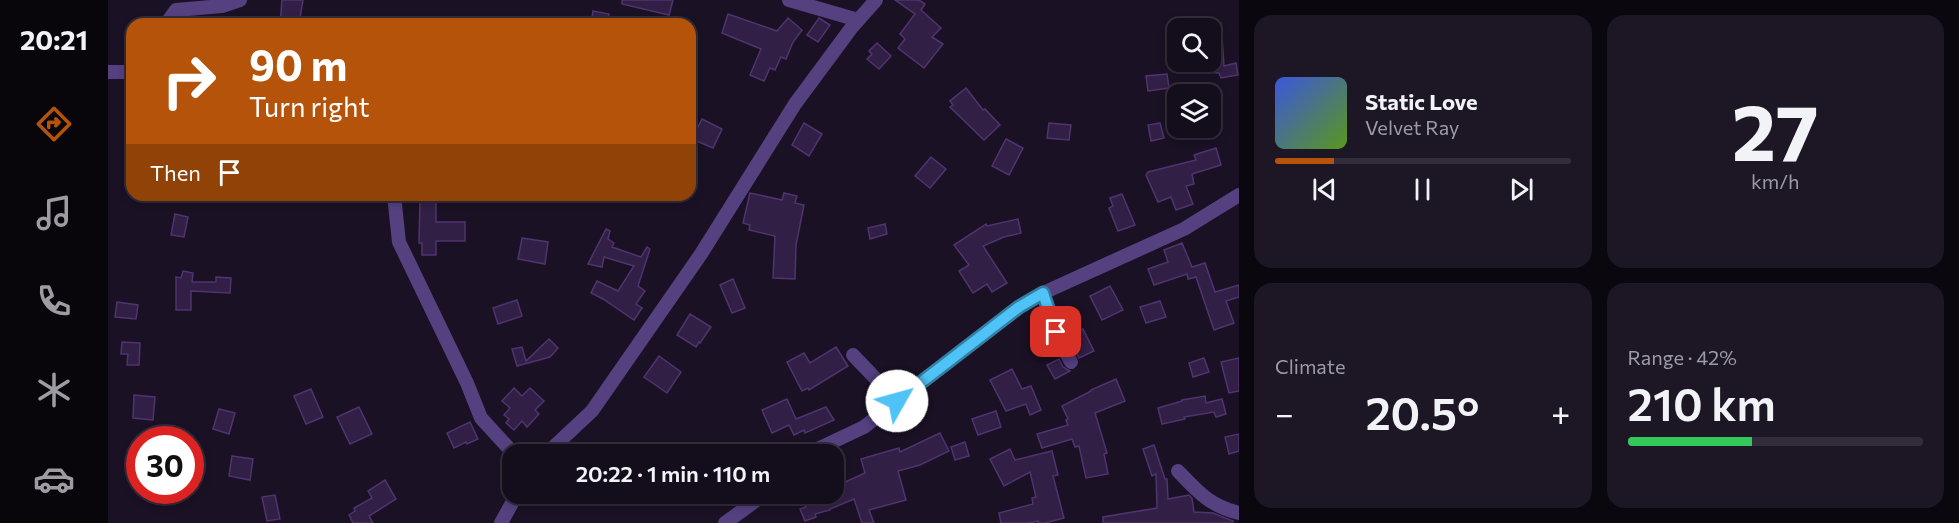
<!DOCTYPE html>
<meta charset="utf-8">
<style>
:root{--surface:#140d1c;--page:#1d1625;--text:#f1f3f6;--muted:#9d9ca3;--line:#332d3b;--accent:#b45309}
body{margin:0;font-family:Commissioner,sans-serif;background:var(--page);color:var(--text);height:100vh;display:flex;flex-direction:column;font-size:22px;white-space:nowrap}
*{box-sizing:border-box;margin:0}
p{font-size:20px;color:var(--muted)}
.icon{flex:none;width:33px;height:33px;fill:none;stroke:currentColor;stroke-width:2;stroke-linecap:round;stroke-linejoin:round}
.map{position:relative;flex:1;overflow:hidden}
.side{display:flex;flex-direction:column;gap:15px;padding:15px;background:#0b070f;width:720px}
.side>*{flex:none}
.hud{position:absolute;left:18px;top:18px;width:570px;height:183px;border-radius:18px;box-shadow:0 3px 9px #0003,0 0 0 2px var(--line);background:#b45309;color:#fff;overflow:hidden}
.controls{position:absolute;left:1059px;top:18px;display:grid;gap:12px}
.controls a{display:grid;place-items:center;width:54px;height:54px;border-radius:12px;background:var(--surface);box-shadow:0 3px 9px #0003,0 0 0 2px var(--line);font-size:30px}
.speed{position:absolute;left:18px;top:426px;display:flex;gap:12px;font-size:30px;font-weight:700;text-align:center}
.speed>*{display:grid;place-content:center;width:78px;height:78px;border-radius:50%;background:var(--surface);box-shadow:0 3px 9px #0003,0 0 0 2px var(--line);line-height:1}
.speed .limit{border:9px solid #d22;background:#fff;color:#111}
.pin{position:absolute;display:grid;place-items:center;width:51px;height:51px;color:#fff;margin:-26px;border-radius:12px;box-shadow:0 3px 9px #0006}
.me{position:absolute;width:66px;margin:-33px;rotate:52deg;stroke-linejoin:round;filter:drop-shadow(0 0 4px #0008)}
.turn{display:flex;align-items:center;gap:21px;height:126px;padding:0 24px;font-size:27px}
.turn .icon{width:78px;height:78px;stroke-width:2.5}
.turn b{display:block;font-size:42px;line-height:51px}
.then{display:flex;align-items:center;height:57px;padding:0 24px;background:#0003;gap:12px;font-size:22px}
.big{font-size:45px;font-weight:600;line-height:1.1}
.side .card{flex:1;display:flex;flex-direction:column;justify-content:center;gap:9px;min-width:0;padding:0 21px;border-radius:18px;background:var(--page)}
.side .dial{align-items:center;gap:0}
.dial b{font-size:78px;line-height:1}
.song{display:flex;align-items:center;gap:18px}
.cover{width:72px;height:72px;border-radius:9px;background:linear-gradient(135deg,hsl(230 70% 55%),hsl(90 70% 35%))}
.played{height:6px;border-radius:3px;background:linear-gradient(90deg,var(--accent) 20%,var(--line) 20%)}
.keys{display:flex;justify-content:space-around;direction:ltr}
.heat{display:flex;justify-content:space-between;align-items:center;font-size:33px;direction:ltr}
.charge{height:9px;border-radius:4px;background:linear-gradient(90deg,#34c759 42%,var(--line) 0)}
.side .tiles{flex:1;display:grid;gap:15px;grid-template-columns:repeat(2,1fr)}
.trip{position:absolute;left:394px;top:444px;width:342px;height:60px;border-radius:18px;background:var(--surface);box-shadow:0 3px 9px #0003,0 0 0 2px var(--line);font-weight:600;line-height:60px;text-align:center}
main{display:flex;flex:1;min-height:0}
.tab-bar{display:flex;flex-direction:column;width:108px;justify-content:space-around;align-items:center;background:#08050b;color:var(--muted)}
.tab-bar .icon{width:42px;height:42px}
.tab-bar .active{color:var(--accent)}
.tab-bar b{font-size:27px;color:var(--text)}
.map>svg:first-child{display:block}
</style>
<main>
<nav class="tab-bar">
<b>20:21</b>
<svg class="icon active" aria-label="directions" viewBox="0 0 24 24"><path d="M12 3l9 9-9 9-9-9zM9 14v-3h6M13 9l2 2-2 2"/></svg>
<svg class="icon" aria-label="music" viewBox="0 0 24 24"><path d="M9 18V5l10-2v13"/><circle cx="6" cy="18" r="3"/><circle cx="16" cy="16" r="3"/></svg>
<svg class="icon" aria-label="phone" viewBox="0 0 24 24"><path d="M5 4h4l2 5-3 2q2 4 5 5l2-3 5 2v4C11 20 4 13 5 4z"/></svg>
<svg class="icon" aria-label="climate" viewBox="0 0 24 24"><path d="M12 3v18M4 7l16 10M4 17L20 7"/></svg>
<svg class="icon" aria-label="car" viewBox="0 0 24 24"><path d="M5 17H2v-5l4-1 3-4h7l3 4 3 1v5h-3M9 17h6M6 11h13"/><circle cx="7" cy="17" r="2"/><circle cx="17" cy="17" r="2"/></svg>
</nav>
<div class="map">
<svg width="1131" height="523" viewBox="0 0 1131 523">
<rect width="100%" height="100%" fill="#1a1125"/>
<g fill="#311f45" stroke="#50336f" stroke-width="1.5">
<path d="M 174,0 L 195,0 L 191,24 L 172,24 Z"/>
<path d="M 514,0 L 565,0 L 561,15 L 514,4 Z"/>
<path d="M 787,0 L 811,0 L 817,4 L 813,10 L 833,28 L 824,37 L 835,44 L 816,68 L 790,48 L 797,39 L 792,34 L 807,14 Z"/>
<path d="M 485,11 L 501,14 L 499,24 L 483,24 Z"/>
<path d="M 620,14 L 669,31 L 680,18 L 694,30 L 685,42 L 678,59 L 673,57 L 667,70 L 662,68 L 656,81 L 642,75 L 653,49 L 614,33 Z"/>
<path d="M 711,18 L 722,25 L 710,42 L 699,35 Z"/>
<path d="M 1102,23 L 1113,23 L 1116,66 L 1128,63 L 1130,75 L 1113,78 L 1111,73 L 1072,70 L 1072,62 L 1104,62 Z"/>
<path d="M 769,43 L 783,56 L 771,69 L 759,59 L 764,54 L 761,51 Z"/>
<path d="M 1059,74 L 1061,88 L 1040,91 L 1038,76 Z"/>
<path d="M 858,88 L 875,110 L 877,109 L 892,125 L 876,140 L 842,107 L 845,105 L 842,101 Z"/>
<path d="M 594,119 L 614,129 L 605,148 L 584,139 Z"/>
<path d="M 696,123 L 714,134 L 701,156 L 684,145 Z"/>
<path d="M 941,123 L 963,125 L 961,140 L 939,138 Z"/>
<path d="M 1052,123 L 1056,138 L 1043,141 L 1040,125 Z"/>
<path d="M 898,139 L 915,148 L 901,175 L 884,166 Z"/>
<path d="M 1108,148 L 1113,165 L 1084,174 L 1086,184 L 1078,186 L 1085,204 L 1068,210 L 1063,197 L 1050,202 L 1038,175 L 1040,172 L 1088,160 L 1086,155 Z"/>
<path d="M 823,157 L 838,169 L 822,188 L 807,176 Z"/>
<path d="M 642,193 L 674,200 L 676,193 L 689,196 L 687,203 L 696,205 L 688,245 L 687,279 L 665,278 L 667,236 L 641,230 L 642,225 L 635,223 Z"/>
<path d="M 1014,194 L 1027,225 L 1010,231 L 1001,208 L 1005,206 L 1002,198 Z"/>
<path d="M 312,201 L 328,201 L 328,222 L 357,222 L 357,241 L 328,241 L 328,255 L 314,255 L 314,243 L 311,243 Z"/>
<path d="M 67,214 L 80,217 L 76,237 L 63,235 Z"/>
<path d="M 910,219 L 913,233 L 896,237 L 875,246 L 899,283 L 884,292 L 879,284 L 865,293 L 851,271 L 861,265 L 846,245 L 878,224 L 879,226 Z"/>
<path d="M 777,224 L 779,234 L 762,239 L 760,228 Z"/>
<path d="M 498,229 L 502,231 L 500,239 L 506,243 L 504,247 L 533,257 L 539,247 L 542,249 L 530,286 L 537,291 L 528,304 L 534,308 L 526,320 L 495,299 L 483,293 L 489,281 L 510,291 L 526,266 L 496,257 L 494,267 L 480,264 Z"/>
<path d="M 414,238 L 440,242 L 437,264 L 410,259 Z"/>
<path d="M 1074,243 L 1084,267 L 1097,263 L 1107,292 L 1131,285 L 1131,297 L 1118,301 L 1126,323 L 1106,330 L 1088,277 L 1080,279 L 1079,274 L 1046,285 L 1040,269 L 1060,262 L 1056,250 Z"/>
<path d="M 75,271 L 85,273 L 84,282 L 108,282 L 108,277 L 123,278 L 122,293 L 83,291 L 83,310 L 68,310 L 68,277 L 73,278 Z"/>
<path d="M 625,279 L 637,308 L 624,313 L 612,285 Z"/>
<path d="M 1002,286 L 1015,310 L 994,320 L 982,296 Z"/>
<path d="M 409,300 L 414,316 L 390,324 L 385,308 Z"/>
<path d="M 1052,301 L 1058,317 L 1038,323 L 1032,307 Z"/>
<path d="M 9,302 L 30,305 L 28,319 L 7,317 Z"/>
<path d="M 582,314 L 603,327 L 592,343 L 591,342 L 588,347 L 569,335 Z"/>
<path d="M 975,329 L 986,351 L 971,358 L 960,336 Z"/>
<path d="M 441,339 L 450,348 L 442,357 L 409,366 L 404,349 L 414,347 L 418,361 Z"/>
<path d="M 14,342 L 32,343 L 31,365 L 19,365 L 20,354 L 13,354 Z"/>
<path d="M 728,347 L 740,366 L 701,390 L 700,388 L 694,391 L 679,362 L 696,353 L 702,363 Z"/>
<path d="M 551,356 L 573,372 L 559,393 L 536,377 Z"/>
<path d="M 1096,358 L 1101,372 L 1085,377 L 1081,363 Z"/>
<path d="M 1131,358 L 1131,391 L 1121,393 L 1113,362 Z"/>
<path d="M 951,359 L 955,367 L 962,371 L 947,379 L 939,365 Z"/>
<path d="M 904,369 L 914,389 L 923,386 L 933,410 L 922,415 L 918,404 L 898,411 L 882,380 Z"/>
<path d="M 1008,379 L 1017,401 L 987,413 L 999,453 L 996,454 L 1000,474 L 978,478 L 971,446 L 967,447 L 964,439 L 934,448 L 929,434 L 960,425 L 958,420 L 960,419 L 954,406 L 983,391 L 983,390 Z"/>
<path d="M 406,388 L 414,396 L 422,388 L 436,401 L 427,410 L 431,414 L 419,427 L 414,421 L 406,430 L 398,423 L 401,419 L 396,415 L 402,408 L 394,401 Z"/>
<path d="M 203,389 L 215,417 L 198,424 L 186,396 Z"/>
<path d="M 26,395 L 47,397 L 45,420 L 25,418 Z"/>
<path d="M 1097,396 L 1098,403 L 1114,399 L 1118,414 L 1108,417 L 1106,412 L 1076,417 L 1077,419 L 1054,424 L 1050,408 L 1074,401 L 1074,400 Z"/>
<path d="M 679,399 L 688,419 L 718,407 L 726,420 L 697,433 L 696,430 L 686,435 L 681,425 L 664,433 L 654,410 Z"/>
<path d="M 251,407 L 264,434 L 242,444 L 229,417 Z"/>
<path d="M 111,409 L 127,413 L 121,434 L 105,429 Z"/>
<path d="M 888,411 L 893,427 L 870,435 L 864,419 Z"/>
<path d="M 362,422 L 370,439 L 359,444 L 358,442 L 346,448 L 339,433 Z"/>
<path d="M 832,433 L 841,451 L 812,465 L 790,471 L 798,500 L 761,510 L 766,523 L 754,523 L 746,499 L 722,509 L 722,510 L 707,514 L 708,517 L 697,521 L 692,509 L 698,507 L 689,494 L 726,494 L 726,487 L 757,473 L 753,459 L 791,448 L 792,452 Z"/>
<path d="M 1131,434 L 1131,451 L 1121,454 L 1117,437 Z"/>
<path d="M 857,442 L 861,456 L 847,460 L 843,447 Z"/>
<path d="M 1046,445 L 1057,479 L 1059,479 L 1060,499 L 1081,495 L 1084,498 L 1086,512 L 1105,513 L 1125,521 L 1125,523 L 995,523 L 995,517 L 1049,508 L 1048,474 L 1044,476 L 1035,449 Z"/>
<path d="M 902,449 L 907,460 L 944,451 L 950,475 L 945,476 L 956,518 L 937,523 L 930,523 L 930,521 L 920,523 L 893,523 L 891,513 L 925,504 L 924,498 L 928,497 L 922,472 L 896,486 L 882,459 Z"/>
<path d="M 124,456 L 145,459 L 142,480 L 121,476 Z"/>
<path d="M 277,480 L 288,499 L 261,516 L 265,523 L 245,523 L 241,515 L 247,511 L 246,508 L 264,498 L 260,491 Z"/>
<path d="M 167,495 L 172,519 L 159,521 L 154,497 Z"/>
</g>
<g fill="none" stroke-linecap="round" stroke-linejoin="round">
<g stroke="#554080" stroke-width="14">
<path d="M 681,0 L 750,20"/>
<path d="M 58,24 L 68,10 L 114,6 L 132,0"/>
<path d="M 0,72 L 24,72"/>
<path d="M 286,195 L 291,242 L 359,383 L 373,418 L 406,454"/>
<path d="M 935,293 L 951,340 L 963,362"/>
<path d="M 745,355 L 789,401"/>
<path d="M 438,454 L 484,411 L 593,254 L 687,104 L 744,27 L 768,0"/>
<path d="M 699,454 L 756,427 L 911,307 L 935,293 L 1076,229 L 1131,195"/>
<path d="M 1070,471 C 1090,492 1102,506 1131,513"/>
<path d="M 393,523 L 409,494"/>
<path d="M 617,523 L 657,494"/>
</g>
</g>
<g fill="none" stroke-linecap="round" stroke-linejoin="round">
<g stroke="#337fa1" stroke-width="15">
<path id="route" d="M 789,401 L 911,307 L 935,293 L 948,332"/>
</g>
<use href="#route" stroke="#4fc3f7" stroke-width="10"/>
</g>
</svg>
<div class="controls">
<a><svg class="icon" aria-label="search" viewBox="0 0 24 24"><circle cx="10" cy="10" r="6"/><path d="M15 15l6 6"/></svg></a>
<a><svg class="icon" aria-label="layers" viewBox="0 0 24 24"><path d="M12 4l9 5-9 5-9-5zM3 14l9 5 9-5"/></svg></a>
</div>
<div class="speed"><div class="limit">30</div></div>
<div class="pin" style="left:948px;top:332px;background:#d93025"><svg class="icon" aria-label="arrive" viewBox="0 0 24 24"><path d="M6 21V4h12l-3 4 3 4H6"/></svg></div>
<svg class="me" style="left:789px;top:401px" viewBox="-20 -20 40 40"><circle r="19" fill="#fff"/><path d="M0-13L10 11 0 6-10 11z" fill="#4fc3f7"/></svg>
<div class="trip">20:22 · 1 min · 110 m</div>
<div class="hud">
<div class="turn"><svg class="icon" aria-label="right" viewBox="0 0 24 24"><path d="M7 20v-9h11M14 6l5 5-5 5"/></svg><div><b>90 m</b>Turn right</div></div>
<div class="then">Then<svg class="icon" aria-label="arrive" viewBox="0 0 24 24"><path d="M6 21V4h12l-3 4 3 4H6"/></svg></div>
</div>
</div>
<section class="side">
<div class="tiles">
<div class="card">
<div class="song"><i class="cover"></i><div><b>Static Love</b><p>Velvet Ray</p></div></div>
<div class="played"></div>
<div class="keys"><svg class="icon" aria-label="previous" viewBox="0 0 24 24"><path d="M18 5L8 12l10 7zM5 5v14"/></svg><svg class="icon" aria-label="pause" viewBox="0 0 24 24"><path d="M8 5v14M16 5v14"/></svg><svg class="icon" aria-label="next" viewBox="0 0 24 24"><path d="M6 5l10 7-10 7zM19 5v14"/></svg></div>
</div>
<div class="card dial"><b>27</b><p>km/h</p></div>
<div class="card"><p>Climate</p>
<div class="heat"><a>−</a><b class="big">20.5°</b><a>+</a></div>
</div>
<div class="card"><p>Range · 42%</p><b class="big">210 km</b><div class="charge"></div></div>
</div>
</section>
</main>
